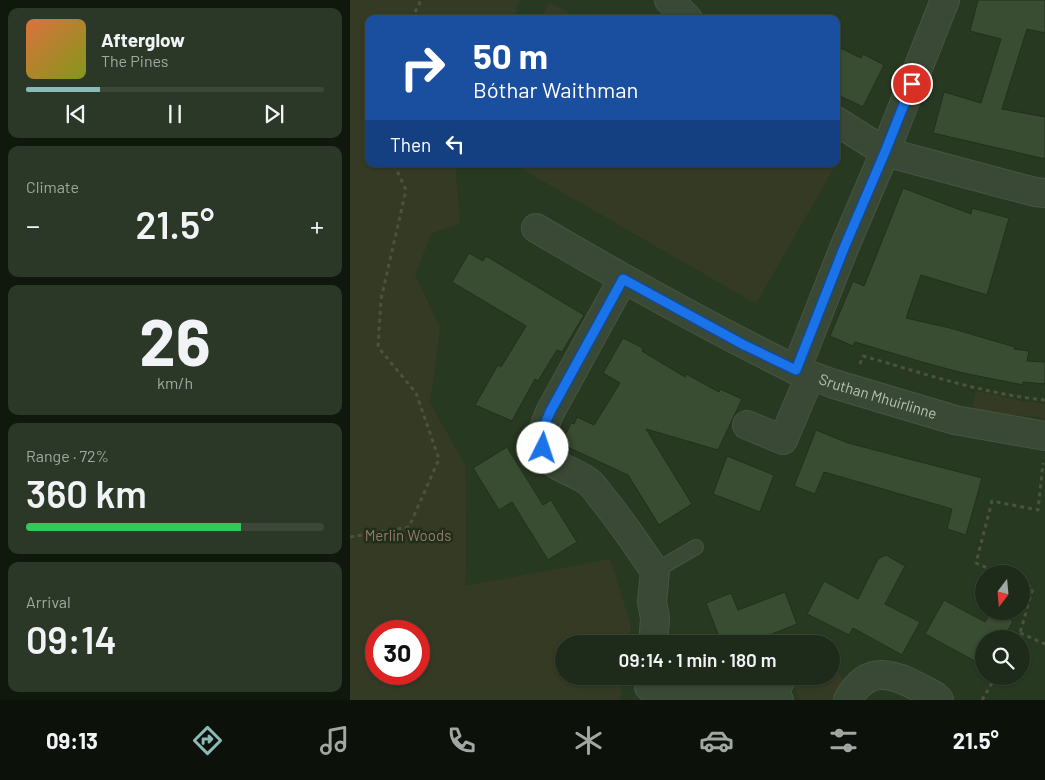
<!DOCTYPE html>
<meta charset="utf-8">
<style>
:root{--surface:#1e2b1a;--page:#2b3727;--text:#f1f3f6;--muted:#a1a7a2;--line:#3c4739;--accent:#8bbbb9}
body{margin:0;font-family:Barlow,sans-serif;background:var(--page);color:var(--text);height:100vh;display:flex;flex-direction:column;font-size:19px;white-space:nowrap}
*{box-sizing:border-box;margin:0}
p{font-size:16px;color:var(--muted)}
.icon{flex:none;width:28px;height:28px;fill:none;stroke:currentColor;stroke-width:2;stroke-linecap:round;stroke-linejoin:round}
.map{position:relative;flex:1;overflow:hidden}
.details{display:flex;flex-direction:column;gap:8px;padding:8px;background:#10180e;width:350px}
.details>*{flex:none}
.hud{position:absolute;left:15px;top:15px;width:475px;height:152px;border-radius:10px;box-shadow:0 1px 4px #0004,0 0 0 1px var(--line);background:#1a4fa0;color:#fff;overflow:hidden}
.needle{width:32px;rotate:196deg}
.fabs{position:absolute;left:625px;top:565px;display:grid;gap:10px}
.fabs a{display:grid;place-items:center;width:55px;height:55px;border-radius:50%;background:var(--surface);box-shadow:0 1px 4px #0004,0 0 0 1px var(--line);font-size:25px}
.speed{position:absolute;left:15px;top:620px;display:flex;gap:10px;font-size:25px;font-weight:700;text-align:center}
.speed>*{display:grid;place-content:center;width:65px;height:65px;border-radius:50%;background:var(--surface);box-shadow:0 1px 4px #0004,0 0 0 1px var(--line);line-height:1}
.speed .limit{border:8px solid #d22;background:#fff;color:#111}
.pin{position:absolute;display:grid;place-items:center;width:42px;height:42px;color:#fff;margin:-21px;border:2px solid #fff;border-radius:50%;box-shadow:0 1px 5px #0007}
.me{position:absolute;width:55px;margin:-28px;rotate:4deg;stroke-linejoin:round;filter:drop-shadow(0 0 4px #0008)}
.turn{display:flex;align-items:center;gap:18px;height:105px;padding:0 25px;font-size:22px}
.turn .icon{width:65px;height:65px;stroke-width:2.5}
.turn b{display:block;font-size:35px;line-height:42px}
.then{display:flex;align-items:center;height:48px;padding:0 25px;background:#0003;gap:10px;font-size:19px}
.big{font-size:38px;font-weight:600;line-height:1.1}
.details .widget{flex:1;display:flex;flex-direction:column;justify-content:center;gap:8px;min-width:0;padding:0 18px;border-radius:10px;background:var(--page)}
.details .dial{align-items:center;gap:0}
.dial b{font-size:65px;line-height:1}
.song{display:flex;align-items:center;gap:15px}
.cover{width:60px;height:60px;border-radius:8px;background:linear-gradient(135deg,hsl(20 70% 55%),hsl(70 70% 35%))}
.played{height:5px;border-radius:2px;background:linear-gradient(90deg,var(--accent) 25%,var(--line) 25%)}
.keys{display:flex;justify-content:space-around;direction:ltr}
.heat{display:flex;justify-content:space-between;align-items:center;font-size:28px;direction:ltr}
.charge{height:8px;border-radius:4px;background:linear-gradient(90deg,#34c759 72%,var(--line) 0)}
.trip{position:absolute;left:205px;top:635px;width:285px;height:50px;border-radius:25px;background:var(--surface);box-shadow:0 1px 4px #0004,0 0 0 1px var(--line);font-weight:600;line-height:50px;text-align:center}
.tabs{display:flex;height:80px;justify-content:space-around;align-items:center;background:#0c110a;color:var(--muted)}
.tabs .icon{width:35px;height:35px}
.tabs .selected{color:var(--accent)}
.tabs b{font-size:22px;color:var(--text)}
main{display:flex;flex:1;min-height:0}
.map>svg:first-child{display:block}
</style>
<main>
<section class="details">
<div class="widget">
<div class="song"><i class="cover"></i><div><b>Afterglow</b><p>The Pines</p></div></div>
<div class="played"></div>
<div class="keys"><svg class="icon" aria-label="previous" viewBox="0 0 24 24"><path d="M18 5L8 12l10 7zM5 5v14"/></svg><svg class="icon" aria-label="pause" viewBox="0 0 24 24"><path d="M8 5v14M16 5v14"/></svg><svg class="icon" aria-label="next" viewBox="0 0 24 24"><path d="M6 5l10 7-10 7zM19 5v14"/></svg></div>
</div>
<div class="widget"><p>Climate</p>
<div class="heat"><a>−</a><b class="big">21.5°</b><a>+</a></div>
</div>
<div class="widget dial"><b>26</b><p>km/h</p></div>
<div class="widget"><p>Range · 72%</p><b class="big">360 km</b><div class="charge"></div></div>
<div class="widget"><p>Arrival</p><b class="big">09:14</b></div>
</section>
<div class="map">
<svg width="695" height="700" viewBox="0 0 695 700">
<rect width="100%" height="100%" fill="#283922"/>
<g fill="#343a24" fill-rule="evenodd">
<path d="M 0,0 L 170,0 L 163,19 L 19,19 L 19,164 L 107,164 L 106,174 L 110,224 L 82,233 L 65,274 L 90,328 L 80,403 L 115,465 L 116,549 L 115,586 L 260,559 L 281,625 L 278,644 L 214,644 L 214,676 L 274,676 L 270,700 L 0,700 ZM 26,631 L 69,631 L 69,674 L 26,674 Z"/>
<path d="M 200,2 L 229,19 L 190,19 Z"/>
<path d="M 163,164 L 481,164 L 485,166 L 406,304 Z"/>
<path d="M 626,391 L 672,401 L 695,404 L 695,419 L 679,416 L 627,412 L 623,409 L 623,405 Z"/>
<path d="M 481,663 C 489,670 492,678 496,688 L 487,700 L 450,700 C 445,691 443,685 449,676 L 481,676 Z"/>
</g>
<g fill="#384d31" stroke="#22301d">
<path d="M 628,0 L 695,0 L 695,33 L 677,29 L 652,109 L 695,117 L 695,159 L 583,133 L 594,92 L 631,103 L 651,39 L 620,31 Z"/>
<path d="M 486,46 L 511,58 L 513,54 L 534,65 L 513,107 L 486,94 Z"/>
<path d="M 553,188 L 621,214 L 622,208 L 659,218 L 637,295 L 571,275 L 556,318 L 600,328 L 665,347 L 664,349 L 679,351 L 677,361 L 695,362 L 695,384 L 673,382 L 673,385 L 613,373 L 572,362 L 505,342 L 503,346 L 480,336 L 503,281 L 514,286 Z"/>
<path d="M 119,253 L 133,261 L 136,256 L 234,315 L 212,352 L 207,350 L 188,381 L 185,379 L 162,421 L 125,405 L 148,365 L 151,367 L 176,326 L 102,282 Z"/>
<path d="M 273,338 L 293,348 L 292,351 L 335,377 L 336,374 L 369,392 L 370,389 L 392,399 L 368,450 L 296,429 L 342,504 L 309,525 L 278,475 L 211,444 L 221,423 L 224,424 L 227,417 L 244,425 L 270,383 L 253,373 Z"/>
<path d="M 466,430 L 498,443 L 632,478 L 616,535 L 597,529 L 602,509 L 474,472 L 465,494 L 444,486 Z"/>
<path d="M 157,447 L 193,505 L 201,500 L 227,542 L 198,560 L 162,502 L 149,510 L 123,468 Z"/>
<path d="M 377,456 L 424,475 L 410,512 L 363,494 Z"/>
<path d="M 536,555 L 555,566 L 535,604 L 570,622 L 552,655 L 503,628 L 499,635 L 457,614 L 474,581 L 508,599 L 528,559 Z"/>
<path d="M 435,592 L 447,624 L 397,644 L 372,644 L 356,603 L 381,593 L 388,610 Z"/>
<path d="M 594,600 L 635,622 L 642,611 L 645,611 L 663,621 L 656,634 L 666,639 L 634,639 L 634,666 L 575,634 Z"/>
</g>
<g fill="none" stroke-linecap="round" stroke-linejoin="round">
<g stroke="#465542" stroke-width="16">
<g id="lane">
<path d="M 305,571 L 346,547"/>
<path d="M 428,699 L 441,676"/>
</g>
</g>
<g stroke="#465542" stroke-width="30">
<g id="street">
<path d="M 319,0 L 338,19"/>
<path id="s1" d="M 595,0 L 535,152 L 494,248 L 446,370 L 484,384 L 605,420 L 695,436"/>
<path d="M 486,121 L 535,152 L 636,179 L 685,192 L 695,193"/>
<path d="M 186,228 C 271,278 357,326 446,370"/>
<path d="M 273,279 L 200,412 C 195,425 186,442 196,455 C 207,470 229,472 241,484 C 246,489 249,494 253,499 C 272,522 288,547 305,571 L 302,602 L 305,618 L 303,644"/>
<path d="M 397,425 L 433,440 L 460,376"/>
<path d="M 299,687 L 317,689 L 339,686 L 369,687 L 384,692 L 412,693 L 418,695 L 429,700"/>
<path d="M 498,700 C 521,657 553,679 585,696 L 589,700"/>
</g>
</g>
<g stroke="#4d523c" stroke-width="3" stroke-dasharray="4 4" stroke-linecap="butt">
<path d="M 61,19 L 69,5 L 70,0"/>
<path d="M 19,102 L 19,103"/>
<path d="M 510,364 L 513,356 C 573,373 633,394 695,400"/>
<path d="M 0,537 L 59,527 L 89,459 L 66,393 L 28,347 L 31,299 L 56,190 L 44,164"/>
<path d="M 651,574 L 626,563 L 642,501 L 688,510 L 693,463"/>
<path d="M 670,633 L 695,644"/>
<path d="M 667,639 L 670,633 L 683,588 L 671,583"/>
<path d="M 632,700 L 646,676"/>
</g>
<use href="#lane" stroke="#3a4935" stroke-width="14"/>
<use href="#street" stroke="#3a4935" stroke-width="28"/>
</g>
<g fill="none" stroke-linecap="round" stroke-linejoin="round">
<g stroke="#114b97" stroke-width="12">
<path id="route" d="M 193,448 C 191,433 194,426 200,412 L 273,279 L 394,345 L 446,370 L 494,248 L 535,152 L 562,84"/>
</g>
<use href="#route" stroke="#1a73e8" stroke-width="9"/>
</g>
<g text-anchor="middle" stroke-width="5" stroke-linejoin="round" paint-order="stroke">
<g font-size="15" fill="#b5c5b0" stroke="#202e1b">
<text dy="5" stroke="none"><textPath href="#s1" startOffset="485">Sruthan Mhuirlinne</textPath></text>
</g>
<g font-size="15" fill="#967a68" stroke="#202e1b">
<text x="58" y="541">Merlin Woods</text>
</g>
</g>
</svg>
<div class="fabs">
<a><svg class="needle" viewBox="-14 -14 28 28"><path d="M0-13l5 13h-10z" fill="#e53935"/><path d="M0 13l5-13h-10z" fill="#a1a7a2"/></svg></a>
<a><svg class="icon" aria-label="search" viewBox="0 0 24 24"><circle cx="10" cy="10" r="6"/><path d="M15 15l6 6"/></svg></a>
</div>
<div class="speed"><div class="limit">30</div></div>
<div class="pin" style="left:562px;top:84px;background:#d93025"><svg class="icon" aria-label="arrive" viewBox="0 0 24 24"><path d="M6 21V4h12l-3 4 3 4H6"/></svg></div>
<svg class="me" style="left:193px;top:448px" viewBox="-20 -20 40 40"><circle r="19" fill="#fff"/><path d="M0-13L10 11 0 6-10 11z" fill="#1a73e8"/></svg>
<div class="trip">09:14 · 1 min · 180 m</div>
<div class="hud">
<div class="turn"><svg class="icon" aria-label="right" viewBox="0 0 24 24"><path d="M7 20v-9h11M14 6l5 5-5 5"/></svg><div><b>50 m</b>Bóthar Waithman</div></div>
<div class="then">Then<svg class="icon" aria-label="left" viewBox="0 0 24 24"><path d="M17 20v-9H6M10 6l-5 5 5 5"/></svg></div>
</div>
</div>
</main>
<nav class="tabs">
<b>09:13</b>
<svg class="icon selected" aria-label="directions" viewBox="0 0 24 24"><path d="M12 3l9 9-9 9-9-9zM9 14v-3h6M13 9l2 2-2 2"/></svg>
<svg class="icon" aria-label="music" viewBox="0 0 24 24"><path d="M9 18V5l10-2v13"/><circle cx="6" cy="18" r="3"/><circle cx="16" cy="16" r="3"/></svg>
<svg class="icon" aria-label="phone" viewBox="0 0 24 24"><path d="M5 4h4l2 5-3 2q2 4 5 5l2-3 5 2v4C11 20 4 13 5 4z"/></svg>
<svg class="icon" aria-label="climate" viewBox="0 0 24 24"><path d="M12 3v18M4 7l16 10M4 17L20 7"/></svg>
<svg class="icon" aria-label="car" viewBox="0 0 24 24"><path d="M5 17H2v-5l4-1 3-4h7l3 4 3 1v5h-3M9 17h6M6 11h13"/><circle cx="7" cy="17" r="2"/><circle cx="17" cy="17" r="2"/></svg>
<svg class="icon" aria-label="filters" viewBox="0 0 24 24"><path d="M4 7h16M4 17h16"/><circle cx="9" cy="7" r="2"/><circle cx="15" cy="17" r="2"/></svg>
<b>21.5°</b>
</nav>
